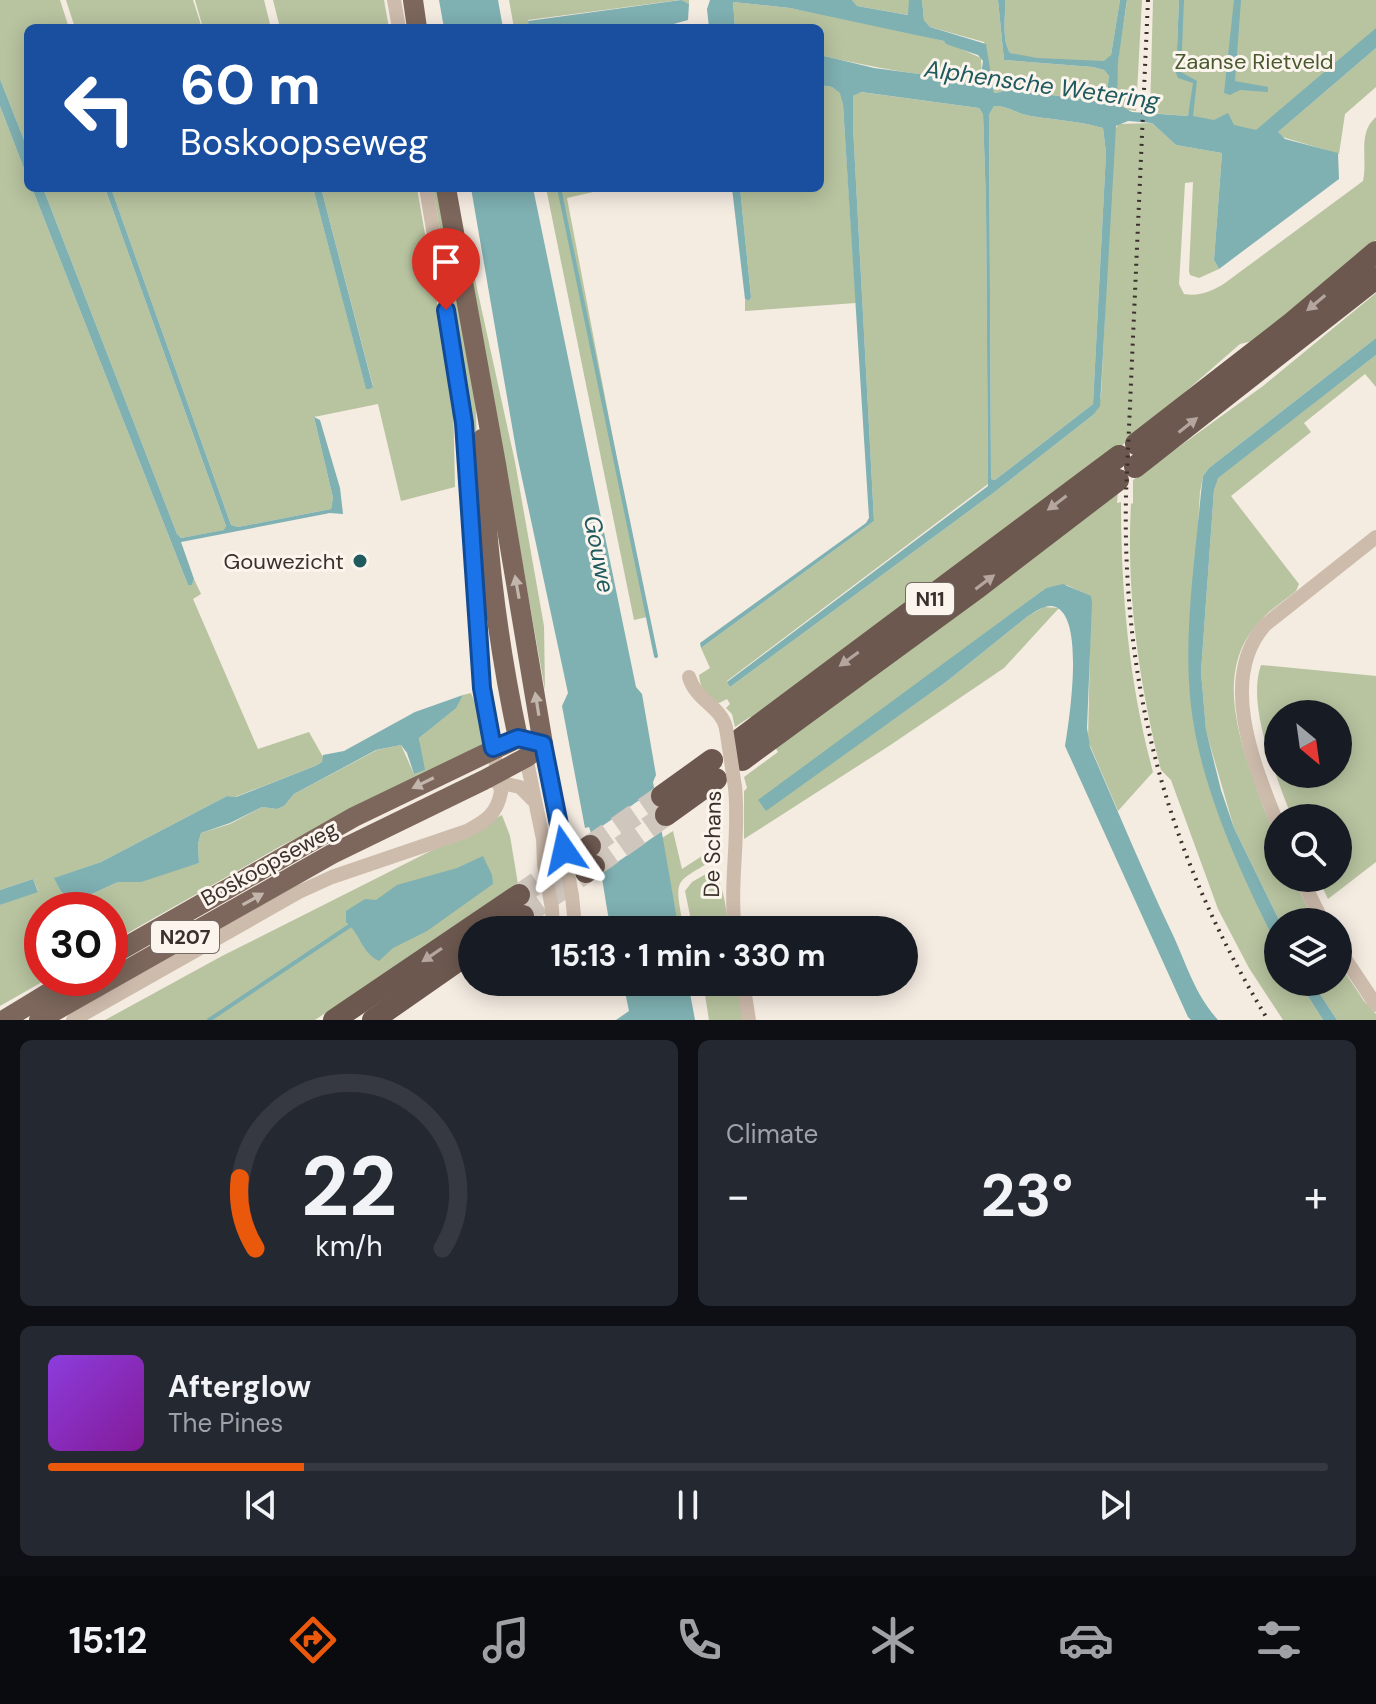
<!DOCTYPE html>
<meta charset="utf-8">
<style>
:root{--surface:#171b24;--page:#242831;--text:#f1f3f6;--muted:#9ea1a6;--line:#363941;--accent:#ea580c}
body{margin:0;font-family:"DM Sans",sans-serif;background:var(--page);color:var(--text);height:100vh;display:flex;flex-direction:column;font-size:30px;white-space:nowrap}
*{box-sizing:border-box;margin:0}
p{font-size:26px;color:var(--muted)}
.icon{flex:none;width:44px;height:44px;fill:none;stroke:currentColor;stroke-width:2;stroke-linecap:round;stroke-linejoin:round}
.map{position:relative;height:1020px;overflow:hidden}
.side{display:flex;flex-direction:column;gap:20px;padding:20px;background:#0d0f14;flex:1}
.side>*{flex:none}
.banner{position:absolute;left:24px;top:24px;width:800px;height:168px;border-radius:12px;box-shadow:0 4px 20px #0003;background:#1a4fa0;color:#fff;overflow:hidden}
.needle{width:52px;rotate:151deg}
.buttons{position:absolute;left:1264px;top:700px;display:grid;gap:16px}
.buttons a{display:grid;place-items:center;width:88px;height:88px;border-radius:50%;background:var(--surface);box-shadow:0 4px 20px #0003;font-size:40px}
.speed{position:absolute;left:24px;top:892px;display:flex;gap:16px;font-size:40px;font-weight:700;text-align:center}
.speed>*{display:grid;place-content:center;width:104px;height:104px;border-radius:50%;background:var(--surface);box-shadow:0 4px 20px #0003;line-height:1}
.speed .limit{border:12px solid #d22;background:#fff;color:#111}
.pin{position:absolute;display:grid;place-items:center;width:68px;height:68px;color:#fff;margin:-82px -34px;border-radius:50% 50% 50% 0;rotate:-45deg;box-shadow:0 0 8px #0007}
.pin .icon{rotate:45deg}
.me{position:absolute;width:88px;margin:-44px;rotate:349deg;stroke-linejoin:round;filter:drop-shadow(0 0 6px #0008)}
.turn{display:flex;align-items:center;gap:28px;height:168px;padding:0 24px;font-size:36px}
.turn .icon{width:104px;height:104px;stroke-width:2.5}
.turn b{display:block;font-size:56px;line-height:68px}
.big{font-size:60px;font-weight:700;line-height:1.1}
.side .tile{flex:1;display:flex;flex-direction:column;justify-content:center;gap:12px;min-width:0;padding:0 28px;border-radius:12px;background:var(--page)}
.side .dial{align-items:center;gap:0}
.dial svg{height:208px;overflow:visible;fill:none;stroke:var(--line);stroke-width:7;stroke-linecap:round;text-anchor:middle}
.dial text{fill:var(--text);stroke:none}
.song{display:flex;align-items:center;gap:24px}
.cover{width:96px;height:96px;border-radius:12px;background:linear-gradient(135deg,hsl(270 70% 55%),hsl(290 70% 35%))}
.played{height:8px;border-radius:4px;background:linear-gradient(90deg,var(--accent) 20%,var(--line) 20%)}
.keys{display:flex;justify-content:space-around;direction:ltr}
.heat{display:flex;justify-content:space-between;align-items:center;font-size:44px;direction:ltr}
.side .tiles{flex:1;display:grid;gap:20px;grid-template-columns:1fr 1fr}
.tile:last-child{grid-column:span 2}
.trip{position:absolute;left:458px;top:916px;width:460px;height:80px;border-radius:40px;background:var(--surface);box-shadow:0 4px 20px #0003;font-weight:700;line-height:80px;text-align:center}
.tab-bar{display:flex;height:128px;justify-content:space-around;align-items:center;background:#090b0e;color:var(--muted)}
.tab-bar .icon{width:56px;height:56px}
.tab-bar .on{color:var(--accent)}
.tab-bar b{font-size:36px;color:var(--text)}
.map>svg:first-child{display:block}
</style>
<div class="map">
<svg width="1376" height="1020" viewBox="0 0 1376 1020">
<rect width="100%" height="100%" fill="#f4ebe1"/>
<g fill="#b8c4a0" fill-rule="evenodd">
<path d="M 0,0 L 60,0 L 69,28 L 28,28 L 28,150 L 0,79 Z"/>
<path d="M 66,0 L 193,0 L 202,28 L 75,28 Z"/>
<path d="M 195,0 L 264,0 L 271,28 L 203,28 Z"/>
<path d="M 273,0 L 384,0 L 389,28 L 280,28 Z"/>
<path d="M 509,0 L 689,0 L 689,4 L 680,0 L 528,20 L 529,28 L 514,28 Z"/>
<path d="M 852,0 L 909,0 L 909,15 L 857,6 Z"/>
<path d="M 922,0 L 998,0 L 1004,60 L 1093,67 L 1104,70 L 1109,76 L 1107,102 L 1004,89 L 1001,92 L 994,93 L 984,42 L 930,27 L 924,20 Z"/>
<path d="M 1005,0 L 1120,0 L 1111,55 L 1107,61 C 1075,61 1041,62 1010,53 C 1001,38 1006,17 1005,0 Z"/>
<path d="M 1127,0 L 1142,0 L 1136,111 L 1122,109 C 1108,96 1125,22 1127,0 Z"/>
<path d="M 1153,0 L 1179,0 L 1176,73 L 1195,82 L 1178,73 L 1182,0 L 1376,0 L 1376,37 L 1256,137 L 1192,122 L 1193,94 L 1188,116 L 1150,113 Z"/>
<path d="M 733,2 L 790,8 L 862,22 L 944,41 L 981,58 L 982,79 L 981,82 C 926,76 873,68 820,55 L 820,28 L 735,28 Z"/>
<path d="M 1376,48 L 1376,87 L 1345,114 L 1339,154 L 1279,136 L 1278,132 Z"/>
<path d="M 820,85 L 832,87 L 841,93 L 843,105 L 856,303 L 745,311 L 745,299 L 749,301 L 751,297 L 740,188 L 820,188 Z"/>
<path d="M 860,92 L 979,108 L 983,114 L 986,202 L 988,484 L 727,681 L 730,687 L 992,494 L 1093,415 L 1101,397 L 1112,162 L 1114,130 L 1119,124 L 1152,123 L 1176,145 L 1222,153 L 1214,260 L 1219,269 L 1199,278 L 1190,275 L 1189,271 L 1193,182 L 1185,183 L 1179,284 L 1184,294 C 1199,297 1213,291 1225,283 L 1363,181 C 1368,159 1357,133 1376,117 L 1376,240 L 1253,341 L 1240,344 L 1137,434 L 754,721 L 750,717 L 735,727 L 732,714 L 726,708 L 730,704 L 727,699 L 719,703 C 706,699 700,687 699,675 L 710,668 L 701,648 L 874,521 L 853,126 L 853,96 Z"/>
<path d="M 0,106 L 28,179 L 28,188 L 32,188 L 188,585 L 192,585 L 194,579 L 201,594 L 193,599 L 258,749 L 309,732 L 323,757 L 322,762 L 315,766 L 235,797 L 227,796 L 101,862 L 55,878 L 60,890 L 83,898 L 118,882 L 199,863 L 198,844 L 201,833 L 230,824 L 262,807 L 277,809 L 284,806 L 294,794 L 377,750 L 401,745 L 414,774 L 424,770 L 419,738 L 455,708 L 463,695 L 471,693 L 481,717 L 484,744 L 281,846 L 110,943 L 110,910 L 42,910 L 42,978 L 49,978 L 0,1006 L 0,905 L 38,891 L 33,879 L 0,890 Z"/>
<path d="M 994,106 C 1006,105 1018,114 1031,116 C 1055,120 1080,121 1103,128 L 1106,153 L 1093,404 L 995,480 L 991,479 L 989,115 Z"/>
<path d="M 43,188 L 105,188 L 226,526 L 225,530 L 181,538 L 177,534 Z"/>
<path d="M 111,188 L 313,188 L 366,388 L 370,389 L 373,386 L 321,188 L 417,188 L 453,395 L 455,487 L 401,501 L 378,404 L 314,417 L 333,498 L 331,509 L 238,527 L 231,525 Z"/>
<path d="M 433,188 L 443,188 L 475,383 L 477,446 Z"/>
<path d="M 546,188 L 611,188 L 567,198 L 647,617 L 634,620 Z"/>
<path d="M 471,261 L 515,462 L 544,626 L 545,690 L 475,298 Z"/>
<path d="M 1376,293 L 1376,338 L 1209,468 L 1203,476 L 1200,492 L 1189,678 L 1194,725 L 1208,780 L 1224,827 L 1251,891 L 1278,947 L 1278,982 L 1299,982 L 1323,1020 L 1283,1020 L 1249,968 L 1218,909 L 1171,780 L 1161,770 C 1139,683 1126,593 1131,503 L 1133,504 L 1133,480 L 1263,386 Z"/>
<path d="M 1376,355 L 1376,387 L 1365,374 L 1304,423 L 1311,432 L 1231,496 L 1299,584 L 1296,591 C 1281,603 1265,613 1254,628 C 1213,679 1244,752 1263,806 C 1268,819 1276,834 1278,847 C 1279,857 1278,868 1278,878 L 1293,878 L 1315,922 L 1280,922 L 1234,828 L 1206,731 L 1201,672 L 1214,490 L 1217,478 Z"/>
<path d="M 1118,491 L 1117,503 L 1121,502 C 1121,594 1129,683 1153,772 L 1118,811 L 1088,741 L 1091,597 L 1067,585 L 1046,588 L 759,801 L 766,810 L 946,682 L 1028,616 L 1044,607 L 1059,608 L 1004,668 L 889,746 L 744,839 L 744,791 L 747,788 L 744,777 L 778,752 L 775,747 Z"/>
<path d="M 1261,665 L 1376,676 L 1376,862 L 1328,899 L 1318,878 L 1338,878 L 1338,818 L 1292,818 C 1277,777 1246,707 1261,665 ZM 1278,714 L 1338,714 L 1338,774 L 1278,774 Z"/>
<path d="M 721,802 L 721,854 C 675,887 673,870 684,930 L 679,930 L 662,838 L 673,831 L 682,869 L 719,845 L 720,820 L 717,804 Z"/>
<path d="M 502,815 L 510,836 L 518,884 L 315,1020 L 105,1020 L 222,956 Z"/>
<path d="M 713,870 C 725,887 726,910 729,930 L 693,930 L 685,891 L 692,882 Z"/>
<path d="M 1338,962 L 1364,1001 L 1376,1014 L 1376,1020 L 1337,1020 L 1312,982 L 1338,982 Z"/>
<path d="M 703,982 L 738,982 L 744,1020 L 709,1020 Z"/>
</g>
<g fill="#7fb0b2" fill-rule="evenodd">
<path d="M 439,0 L 498,0 L 503,28 L 444,28 Z"/>
<path d="M 681,0 L 689,4 L 688,20 L 670,25 L 669,28 L 529,28 L 528,21 Z"/>
<path d="M 710,0 L 852,0 L 857,6 L 908,15 L 909,0 L 922,0 L 924,20 L 930,27 L 986,44 L 994,93 L 1001,92 L 1004,89 L 1106,102 L 1109,76 L 1104,70 L 1093,67 L 1004,60 L 998,0 L 1005,0 C 1006,17 1001,38 1010,53 L 1037,58 L 1104,61 L 1111,55 L 1120,0 L 1127,0 L 1118,62 L 1117,104 L 1132,112 L 1188,116 L 1193,83 L 1178,78 L 1176,73 L 1179,0 L 1184,0 L 1181,72 L 1197,81 L 1193,116 L 1214,120 L 1228,113 L 1234,125 L 1256,130 L 1376,28 L 1376,48 L 1278,132 L 1285,139 L 1338,153 L 1339,179 L 1219,269 L 1214,260 L 1222,153 L 1176,145 L 1152,123 L 1128,121 L 1116,126 L 1100,406 L 1093,415 L 992,494 L 730,687 L 727,682 L 988,486 L 986,202 L 983,114 L 979,108 L 861,92 L 853,96 L 853,126 L 874,521 L 701,648 L 700,643 L 866,523 L 869,518 L 843,105 L 840,93 L 832,87 L 820,85 L 820,55 L 874,68 L 980,82 L 983,61 L 978,55 L 946,44 L 944,41 L 790,8 L 733,2 L 735,28 L 709,28 L 707,9 ZM 994,106 C 1006,105 1018,114 1031,116 C 1055,120 1080,121 1103,128 L 1106,153 L 1093,404 L 995,480 L 991,479 L 989,115 Z"/>
<path d="M 1234,0 L 1241,0 L 1235,81 L 1268,87 L 1268,92 L 1240,90 L 1230,95 L 1224,93 Z"/>
<path d="M 0,79 L 28,150 L 28,179 L 0,106 Z"/>
<path d="M 32,188 L 43,188 L 177,534 L 181,538 L 224,530 L 226,526 L 105,188 L 111,188 L 231,525 L 238,527 L 331,509 L 333,498 L 314,417 L 320,420 L 340,488 L 343,514 L 330,513 L 181,542 L 194,579 L 192,585 L 188,585 Z"/>
<path d="M 313,188 L 321,188 L 373,387 L 370,389 L 366,389 Z"/>
<path d="M 471,188 L 533,188 L 636,687 L 642,694 L 656,775 L 653,782 L 679,930 L 611,930 C 604,897 601,858 589,827 L 585,828 L 562,706 L 568,693 L 517,455 Z"/>
<path d="M 732,188 L 740,188 L 751,297 L 749,301 L 745,299 Z"/>
<path d="M 1376,338 L 1376,355 L 1218,478 L 1214,490 L 1201,672 L 1206,730 L 1221,790 L 1234,828 L 1280,922 L 1278,947 C 1241,875 1200,786 1191,706 C 1183,637 1195,560 1201,492 L 1203,476 L 1209,468 Z"/>
<path d="M 1063,584 L 1091,596 L 1092,603 L 1087,728 L 1090,747 C 1117,809 1143,872 1172,933 C 1187,965 1194,993 1218,1020 L 1191,1020 L 1188,1017 L 1065,746 C 1069,722 1087,608 1051,606 C 1043,606 1035,612 1028,616 L 946,682 L 766,811 L 758,800 L 1046,588 Z"/>
<path d="M 463,695 L 456,708 L 419,738 L 425,770 L 414,774 L 407,753 L 401,745 L 376,750 L 294,794 L 284,806 L 277,809 L 262,807 L 230,823 L 201,833 L 198,844 L 199,863 L 141,882 L 118,882 L 83,898 L 66,896 L 60,890 L 54,878 L 101,862 L 227,796 L 236,797 L 315,766 L 322,762 L 323,755 L 344,751 L 415,712 Z"/>
<path d="M 483,856 L 492,875 L 493,884 L 427,931 L 393,948 L 379,961 C 361,952 360,933 346,922 L 346,911 L 365,899 L 376,900 L 397,885 L 457,868 Z"/>
<path d="M 33,879 L 38,892 L 0,905 L 0,890 Z"/>
<path d="M 623,982 L 688,982 L 695,1020 L 616,1020 L 629,1011 Z"/>
<path d="M 1299,982 L 1312,982 L 1337,1020 L 1323,1020 Z"/>
</g>
<path fill="#f4ebe1" d="M 658,787 L 665,829 L 596,877 L 588,836 Z"/>
<g fill="none" stroke-linecap="round" stroke-linejoin="round">
<g stroke="#7fb0b2" stroke-width="4">
<path d="M 559,188 L 656,656"/>
<path d="M 209,1020 L 351,925"/>
</g>
<g stroke="#cfc6bd" stroke-width="22" stroke-dasharray="22 11" stroke-linecap="butt">
<path d="M 590,846 L 662,796"/>
<path d="M 594,866 L 666,815"/>
<path d="M 519,895 L 582,852"/>
<path d="M 523,916 L 586,872"/>
</g>
<g stroke="#cdbbac" stroke-width="14">
<path d="M 394,0 L 399,28"/>
<path d="M 689,677 C 696,701 721,706 726,728"/>
<path d="M 518,738 L 543,744 L 564,850"/>
<path d="M 525,752 L 543,839 L 544,864"/>
<path d="M 493,781 L 520,787 L 533,800"/>
<path d="M 1278,825 C 1255,767 1217,679 1265,625 L 1376,537"/>
<path d="M 1301,878 L 1323,922"/>
<path d="M 552,909 L 553,928 L 575,925 L 572,896"/>
<path d="M 735,930 C 729,883 740,835 735,787"/>
<path d="M 1338,948 L 1376,1005"/>
<path d="M 743,982 L 749,1020"/>
<path d="M 73,1020 L 299,892 L 332,877 L 467,831 C 486,821 497,814 501,792 L 482,688 L 468,463 L 462,401 L 426,188"/>
</g>
<g stroke="#7d675c" stroke-width="20">
<path d="M 413,0 L 417,28"/>
<path d="M 110,956 L 354,817 L 518,738 C 497,640 485,539 482,439"/>
<path d="M 4,1020 L 73,978"/>
<path d="M 39,1020 L 332,854 L 484,780 L 527,757 L 543,744 L 496,464 L 446,188"/>
</g>
<g stroke="#6c584f" stroke-width="22">
<path d="M 1136,444 L 1293,322 L 1376,252"/>
<path d="M 1135,467 L 1376,278"/>
<path d="M 739,740 L 1119,456"/>
<path d="M 742,760 L 977,588 L 1118,480"/>
<path d="M 662,796 L 712,760"/>
<path d="M 666,815 L 716,779"/>
<path d="M 582,852 L 590,846"/>
<path d="M 586,872 L 594,866"/>
<path d="M 502,930 L 523,916"/>
<path d="M 334,1020 L 519,895"/>
<path d="M 373,1020 L 472,951"/>
</g>
<path stroke="#3b302b" stroke-width="4" stroke-dasharray="2 6" stroke-linecap="butt" d="M 1148,0 L 1126,495 C 1122,688 1168,856 1268,1020"/>
<g stroke="#cdbbac" stroke-width="14">
<path d="M 726,728 L 735,787"/>
<path d="M 564,850 L 572,896"/>
<path d="M 544,864 L 552,909"/>
</g>
</g>
<defs><path id="oneway-solid" d="M-6-.8H1V-3.2L6.5 0L1 3.2V.8H-6Z" transform="scale(2)"/></defs>
<g fill="#b4a69e">
<use href="#oneway-solid" transform="translate(1316 303) rotate(140)"/>
<use href="#oneway-solid" transform="translate(1188 425) rotate(-38)"/>
<use href="#oneway-solid" transform="translate(1057 503) rotate(143)"/>
<use href="#oneway-solid" transform="translate(985 582) rotate(-37)"/>
<use href="#oneway-solid" transform="translate(849 659) rotate(144)"/>
<use href="#oneway-solid" transform="translate(432 955) rotate(146)"/>
</g>
<g fill="#c2b5ac">
<use href="#oneway-solid" transform="translate(517 587) rotate(-100)"/>
<use href="#oneway-solid" transform="translate(537 704) rotate(-99)"/>
<use href="#oneway-solid" transform="translate(423 783) rotate(154)"/>
<use href="#oneway-solid" transform="translate(253 899) rotate(-29)"/>
</g>
<g fill="none" stroke-linecap="round" stroke-linejoin="round">
<g stroke="#114b97" stroke-width="20">
<path id="route" d="M 446,310 L 464,423 L 482,688 L 493,748 L 518,738 L 543,744 L 564,850"/>
</g>
<use href="#route" stroke="#1a73e8" stroke-width="14"/>
</g>
<circle fill="#1f5a5e" stroke="#fbf5ee" stroke-width="3" cx="360" cy="561" r="8"/>
<g text-anchor="middle" stroke-width="6" stroke-linejoin="round" paint-order="stroke">
<g fill="#fbf5ee" stroke="#756b66" stroke-width="2">
<rect x="906" y="583" width="48" height="32" rx="6"/>
<rect x="151" y="921" width="68" height="32" rx="6"/>
</g>
<g font-size="20" font-weight="bold" fill="#3b302b">
<text x="930" y="606">N11</text>
<text x="185" y="944">N207</text>
</g>
<g font-size="22" fill="#4a5a2e" stroke="#fbf5ee">
<text x="1254" y="69">Zaanse Rietveld</text>
</g>
<g font-size="22" fill="#3b302b" stroke="#fbf5ee" text-anchor="end">
<text x="344" y="569">Gouwezicht</text>
</g>
<g font-size="22" fill="#3b302b" stroke="#fbf5ee">
<text transform="translate(712 844) rotate(-89)" y="8">De Schans</text>
<text transform="translate(269 863) rotate(-29)" y="8">Boskoopseweg</text>
</g>
<g font-size="24" font-style="italic" fill="#1f5a5e" stroke="#fbf5ee">
<text transform="translate(1042 85) rotate(8)" y="8">Alphensche Wetering</text>
<text transform="translate(599 554) rotate(79)" y="8">Gouwe</text>
</g>
</g>
</svg>
<div class="buttons">
<a><svg class="needle" viewBox="-14 -14 28 28"><path d="M0-13l5 13h-10z" fill="#e53935"/><path d="M0 13l5-13h-10z" fill="#9ea1a6"/></svg></a>
<a><svg class="icon" aria-label="search" viewBox="0 0 24 24"><circle cx="10" cy="10" r="6"/><path d="M15 15l6 6"/></svg></a>
<a><svg class="icon" aria-label="layers" viewBox="0 0 24 24"><path d="M12 4l9 5-9 5-9-5zM3 14l9 5 9-5"/></svg></a>
</div>
<div class="speed"><div class="limit">30</div></div>
<div class="pin" style="left:446px;top:310px;background:#d93025"><svg class="icon" aria-label="arrive" viewBox="0 0 24 24"><path d="M6 21V4h12l-3 4 3 4H6"/></svg></div>
<svg class="me" style="left:564px;top:850px" viewBox="-20 -20 40 40"><path d="M0-17L14 15 0 8-14 15z" fill="#1a73e8" stroke="#fff" stroke-width="4"/></svg>
<div class="trip">15:13 · 1 min · 330 m</div>
<div class="banner">
<div class="turn"><svg class="icon" aria-label="left" viewBox="0 0 24 24"><path d="M17 20v-9H6M10 6l-5 5 5 5"/></svg><div><b>60 m</b>Boskoopseweg</div></div>
</div>
</div>
<section class="side">
<div class="tiles">
<div class="tile dial"><svg viewBox="0 0 100 80">
<path d="M14 69A42 42 0 1 1 86 69"/>
<path d="M14 69A42 42 0 0 1 8 42" stroke="#ea580c"/>
<text x="50" y="56" font-size="32" font-weight="700">22</text>
<text x="50" y="72" font-size="11">km/h</text>
</svg></div>
<div class="tile"><p>Climate</p>
<div class="heat"><a>−</a><b class="big">23°</b><a>+</a></div>
</div>
<div class="tile">
<div class="song"><i class="cover"></i><div><b>Afterglow</b><p>The Pines</p></div></div>
<div class="played"></div>
<div class="keys"><svg class="icon" aria-label="previous" viewBox="0 0 24 24"><path d="M18 5L8 12l10 7zM5 5v14"/></svg><svg class="icon" aria-label="pause" viewBox="0 0 24 24"><path d="M8 5v14M16 5v14"/></svg><svg class="icon" aria-label="next" viewBox="0 0 24 24"><path d="M6 5l10 7-10 7zM19 5v14"/></svg></div>
</div>
</div>
</section>
<nav class="tab-bar">
<b>15:12</b>
<svg class="icon on" aria-label="directions" viewBox="0 0 24 24"><path d="M12 3l9 9-9 9-9-9zM9 14v-3h6M13 9l2 2-2 2"/></svg>
<svg class="icon" aria-label="music" viewBox="0 0 24 24"><path d="M9 18V5l10-2v13"/><circle cx="6" cy="18" r="3"/><circle cx="16" cy="16" r="3"/></svg>
<svg class="icon" aria-label="phone" viewBox="0 0 24 24"><path d="M5 4h4l2 5-3 2q2 4 5 5l2-3 5 2v4C11 20 4 13 5 4z"/></svg>
<svg class="icon" aria-label="climate" viewBox="0 0 24 24"><path d="M12 3v18M4 7l16 10M4 17L20 7"/></svg>
<svg class="icon" aria-label="car" viewBox="0 0 24 24"><path d="M5 17H2v-5l4-1 3-4h7l3 4 3 1v5h-3M9 17h6M6 11h13"/><circle cx="7" cy="17" r="2"/><circle cx="17" cy="17" r="2"/></svg>
<svg class="icon" aria-label="filters" viewBox="0 0 24 24"><path d="M4 7h16M4 17h16"/><circle cx="9" cy="7" r="2"/><circle cx="15" cy="17" r="2"/></svg>
</nav>
